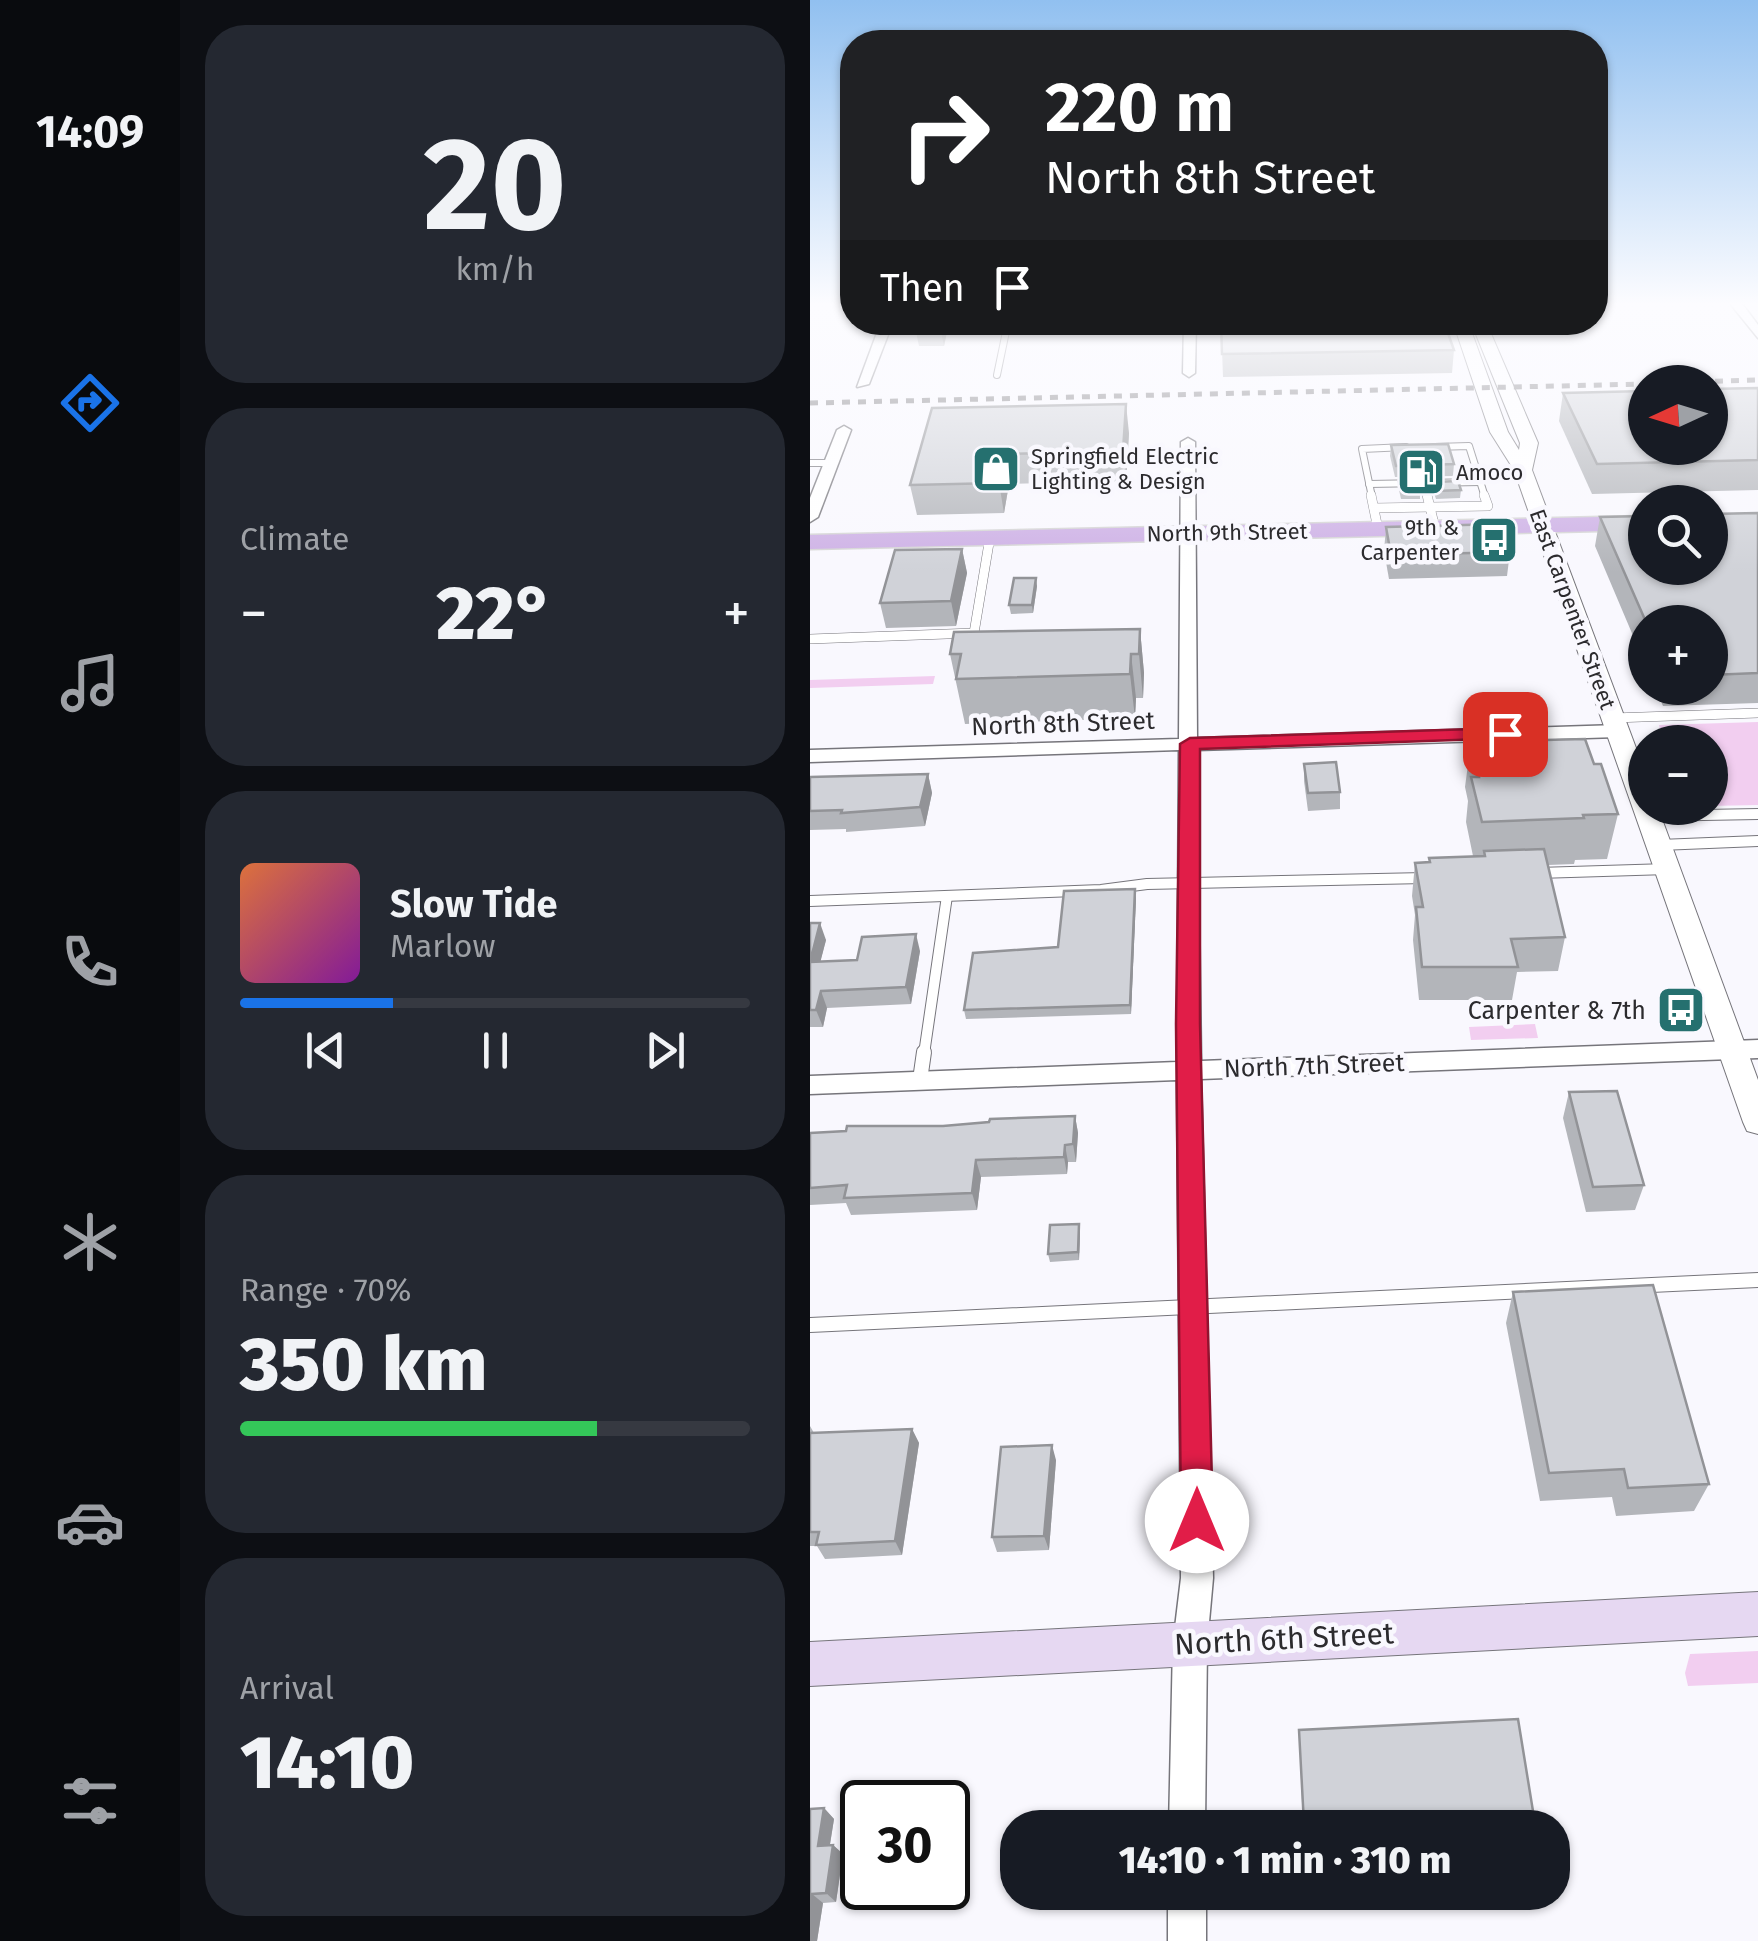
<!DOCTYPE html>
<meta charset="utf-8">
<style>
:root{--surface:#171b24;--page:#242831;--text:#f1f3f6;--muted:#9ea1a6;--line:#363941;--accent:#1a73e8}
body{margin:0;font-family:"Fira Sans",sans-serif;background:var(--page);color:var(--text);height:100vh;display:flex;flex-direction:column;font-size:38px;white-space:nowrap}
*{box-sizing:border-box;margin:0}
p{font-size:32px;color:var(--muted)}
.icon{flex:none;width:55px;height:55px;fill:none;stroke:currentColor;stroke-width:2;stroke-linecap:round;stroke-linejoin:round}
.map{position:relative;flex:1;overflow:hidden}
.panel{display:flex;flex-direction:column;gap:25px;padding:25px;background:#0d0f14;width:630px}
.panel>*{flex:none}
.hud{position:absolute;left:30px;top:30px;width:768px;height:305px;border-radius:40px;box-shadow:0 2px 8px #0004;background:#202124;color:#fff;overflow:hidden}
.needle{width:65px;rotate:266deg}
.fabs{position:absolute;left:818px;top:365px;display:grid;gap:20px}
.fabs a{display:grid;place-items:center;width:100px;height:100px;border-radius:50%;background:var(--surface);box-shadow:0 2px 8px #0004;font-size:50px}
.speed{position:absolute;left:30px;top:1780px;display:flex;gap:20px;font-size:50px;font-weight:700;text-align:center}
.speed>*{display:grid;place-content:center;width:130px;height:130px;border-radius:50%;background:var(--surface);box-shadow:0 2px 8px #0004;line-height:1}
.speed .limit{border:5px solid #111;border-radius:15px;background:#fff;color:#111}
.pin{position:absolute;display:grid;place-items:center;width:85px;height:85px;color:#fff;margin:-42px;border-radius:20px;box-shadow:0 5px 15px #0006}
.me{position:absolute;width:110px;margin:-55px;rotate:0deg;stroke-linejoin:round;filter:drop-shadow(0 0 8px #0008)}
.turn{display:flex;align-items:center;gap:35px;height:210px;padding:0 40px;font-size:45px}
.turn .icon{width:130px;height:130px;stroke-width:2.5}
.turn b{display:block;font-size:70px;line-height:85px}
.then{display:flex;align-items:center;height:95px;padding:0 40px;background:#0003;gap:20px;font-size:38px}
.big{font-size:75px;font-weight:800;line-height:1.1}
.panel .card{flex:1;display:flex;flex-direction:column;justify-content:center;gap:15px;min-width:0;padding:0 35px;border-radius:40px;background:var(--page)}
.panel .dial{align-items:center;gap:0}
.dial b{font-size:130px;line-height:1}
.song{display:flex;align-items:center;gap:30px}
.cover{width:120px;height:120px;border-radius:15px;background:linear-gradient(135deg,hsl(20 70% 55%),hsl(290 70% 35%))}
.played{height:10px;border-radius:5px;background:linear-gradient(90deg,var(--accent) 30%,var(--line) 30%)}
.keys{display:flex;justify-content:space-around;direction:ltr}
.heat{display:flex;justify-content:space-between;align-items:center;font-size:55px;direction:ltr}
.charge{height:15px;border-radius:8px;background:linear-gradient(90deg,#34c759 70%,var(--line) 0)}
.trip{position:absolute;left:190px;top:1810px;width:570px;height:100px;border-radius:40px;background:var(--surface);box-shadow:0 2px 8px #0004;font-weight:800;line-height:100px;text-align:center}
main{display:flex;flex:1;min-height:0}
.menu{display:flex;flex-direction:column;width:180px;justify-content:space-around;align-items:center;background:#090b0e;color:var(--muted)}
.menu .icon{width:70px;height:70px}
.menu .current{color:var(--accent)}
.menu b{font-size:45px;color:var(--text)}
.map>svg:first-child{display:block}
</style>
<main>
<nav class="menu">
<b>14:09</b>
<svg class="icon current" aria-label="directions" viewBox="0 0 24 24"><path d="M12 3l9 9-9 9-9-9zM9 14v-3h6M13 9l2 2-2 2"/></svg>
<svg class="icon" aria-label="music" viewBox="0 0 24 24"><path d="M9 18V5l10-2v13"/><circle cx="6" cy="18" r="3"/><circle cx="16" cy="16" r="3"/></svg>
<svg class="icon" aria-label="phone" viewBox="0 0 24 24"><path d="M5 4h4l2 5-3 2q2 4 5 5l2-3 5 2v4C11 20 4 13 5 4z"/></svg>
<svg class="icon" aria-label="climate" viewBox="0 0 24 24"><path d="M12 3v18M4 7l16 10M4 17L20 7"/></svg>
<svg class="icon" aria-label="car" viewBox="0 0 24 24"><path d="M5 17H2v-5l4-1 3-4h7l3 4 3 1v5h-3M9 17h6M6 11h13"/><circle cx="7" cy="17" r="2"/><circle cx="17" cy="17" r="2"/></svg>
<svg class="icon" aria-label="filters" viewBox="0 0 24 24"><path d="M4 7h16M4 17h16"/><circle cx="9" cy="7" r="2"/><circle cx="15" cy="17" r="2"/></svg>
</nav>
<section class="panel">
<div class="card dial"><b>20</b><p>km/h</p></div>
<div class="card"><p>Climate</p>
<div class="heat"><a>−</a><b class="big">22°</b><a>+</a></div>
</div>
<div class="card">
<div class="song"><i class="cover"></i><div><b>Slow Tide</b><p>Marlow</p></div></div>
<div class="played"></div>
<div class="keys"><svg class="icon" aria-label="previous" viewBox="0 0 24 24"><path d="M18 5L8 12l10 7zM5 5v14"/></svg><svg class="icon" aria-label="pause" viewBox="0 0 24 24"><path d="M8 5v14M16 5v14"/></svg><svg class="icon" aria-label="next" viewBox="0 0 24 24"><path d="M6 5l10 7-10 7zM19 5v14"/></svg></div>
</div>
<div class="card"><p>Range · 70%</p><b class="big">350 km</b><div class="charge"></div></div>
<div class="card"><p>Arrival</p><b class="big">14:10</b></div>
</section>
<div class="map">
<svg width="948" height="1941" viewBox="0 0 948 1941">
<rect width="100%" height="100%" fill="#f9f8fe"/>
<g fill="#f2cef0">
<path d="M 125,676 L 123,684 L 0,688 L 0,680 Z"/>
<path d="M 948,722 L 948,805 L 900,806 L 900,742 L 853,742 L 849,725 Z"/>
<path d="M 725,1024 L 728,1038 L 661,1040 L 659,1027 Z"/>
<path d="M 948,1651 L 948,1683 L 878,1686 L 875,1673 L 880,1654 Z"/>
</g>
<g fill="none" stroke-linecap="round" stroke-linejoin="round">
<g stroke="#76757b" stroke-width="8">
<g id="service-far3">
<path d="M 187,375 L 198,322"/>
<path d="M 625,447 L 659,446 L 675,497"/>
<path d="M 0,463 L 21,463"/>
<path d="M 614,483 L 617,497"/>
<path d="M 559,484 L 670,482"/>
<path d="M 562,497 L 552,449 L 596,447"/>
</g>
</g>
<g stroke="#76757b" stroke-width="10">
<g id="service-far2">
<path d="M 561,495 L 568,529"/>
<path d="M 617,495 L 625,528"/>
<path d="M 564,508 L 678,506 L 674,495"/>
<path d="M 0,639 L 164,633 L 180,537"/>
<path d="M 803,718 L 948,713"/>
</g>
</g>
<g stroke="#76757b" stroke-width="12">
<g id="service-far1">
<path d="M 839,816 L 948,814"/>
<path d="M 850,845 L 948,841"/>
<path d="M 728,873 L 858,869"/>
<path d="M 0,901 L 291,890 L 337,884 L 615,878"/>
<path d="M 114,1054 L 137,896"/>
</g>
</g>
<g stroke="#76757b" stroke-width="16">
<g id="service">
<path d="M 110,1080 L 114,1052"/>
<path d="M 0,1325 L 948,1280"/>
</g>
</g>
<g stroke="#76757b" stroke-width="3">
<g id="minor">
<path d="M 918,301 L 930,301 L 948,325 L 948,338 Z"/>
<path d="M 71,322 L 83,322 L 59,384 L 47,387 Z"/>
<path d="M 374,322 L 386,322 L 385,373 L 379,377 L 373,373 Z"/>
<path d="M 34,426 L 41,430 L 8,517 L 0,522 L 0,498 L 27,430 Z"/>
<path d="M 378,438 L 385,442 L 387,738 L 808,725 L 817,731 L 808,737 L 387,750 L 391,1061 L 948,1040 L 948,1058 L 391,1079 L 403,1578 L 397,1644 L 395,1828 L 359,1828 L 363,1644 L 371,1578 L 367,1080 L 0,1094 L 0,1076 L 367,1062 L 369,750 L 0,762 L 0,750 L 369,739 L 371,442 Z"/>
<rect x="358" y="1892" width="38" height="49"/>
</g>
</g>
<g stroke="#76757b" stroke-width="2">
<path id="tertiary" d="M 643,322 L 658,322 L 698,432 L 709,450 L 710,443 L 661,322 L 676,322 L 728,443 L 722,470 L 835,772 L 835,808 L 848,808 L 948,1080 L 948,1134 L 937,1131 L 933,1122 L 704,470 L 680,432 Z"/>
</g>
<g stroke="#76757b" stroke-width="2">
<path id="secondary" d="M 948,1592 L 948,1636 L 0,1686 L 0,1642 Z"/>
</g>
<g stroke="#d5d5d5" stroke-width="3">
<path id="primary" d="M 835,516 L 835,530 L 0,549 L 0,535 Z"/>
</g>
<use href="#service-far3" stroke="#fff" stroke-width="6"/>
<use href="#service-far2" stroke="#fff" stroke-width="9"/>
<use href="#service-far1" stroke="#fff" stroke-width="10"/>
<use href="#service" stroke="#fff" stroke-width="14"/>
<use href="#minor" fill="#fff" fill-rule="evenodd"/>
<use href="#tertiary" fill="#fff" fill-rule="evenodd"/>
<use href="#secondary" fill="#e6d8f2" fill-rule="evenodd"/>
<use href="#primary" fill="#cdb0e5" fill-rule="evenodd"/>
<g stroke="#77767a" stroke-width="5" stroke-dasharray="8 8" stroke-linecap="butt">
<path d="M 873,382 L 948,380"/>
<path d="M 0,403 L 835,384"/>
</g>
</g>
<g fill="#b3b5ba">
<path d="M 109,322 L 139,322 L 134,346 L 109,346 L 106,332 Z"/>
<path d="M 411,322 L 644,350 L 642,373 L 413,377 Z"/>
<path d="M 948,388 L 948,490 L 782,494 L 749,421 L 753,393 Z"/>
<path d="M 122,408 L 319,433 L 316,481 L 199,484 L 194,513 L 107,515 L 100,485 Z"/>
<path d="M 581,445 L 644,464 L 643,476 L 585,477 L 580,456 Z"/>
<path d="M 589,482 L 610,491 L 610,499 L 591,499 L 589,490 Z"/>
<path d="M 624,482 L 651,490 L 650,498 L 626,499 L 623,490 Z"/>
<path d="M 948,513 L 948,703 L 853,706 L 845,688 L 900,688 L 900,622 L 835,622 L 835,664 L 785,546 L 790,517 Z"/>
<path d="M 576,527 L 700,552 L 697,576 L 579,579 L 574,551 Z"/>
<path d="M 152,549 L 157,573 L 146,626 L 76,628 L 70,603 Z"/>
<path d="M 227,586 L 223,613 L 201,614 L 199,605 Z"/>
<path d="M 330,629 L 334,673 L 333,698 L 326,698 L 325,718 L 155,724 L 140,654 Z"/>
<path d="M 661,742 L 784,764 L 808,814 L 797,859 L 765,860 L 764,864 L 738,865 L 755,937 L 748,971 L 707,972 L 702,1000 L 609,1000 L 603,940 L 605,915 L 602,896 L 605,863 L 619,862 L 619,858 L 663,856 L 656,822 L 658,801 L 655,787 Z"/>
<path d="M 494,764 L 530,792 L 530,809 L 498,811 L 494,781 Z"/>
<path d="M 118,774 L 122,793 L 115,826 L 36,832 L 36,829 L 0,830 L 0,777 Z"/>
<path d="M 326,898 L 321,1014 L 156,1019 L 154,1010 L 248,947 Z"/>
<path d="M 0,923 L 16,940 L 10,962 L 47,960 L 110,951 L 101,1004 L 17,1008 L 13,1027 L 0,1027 Z"/>
<path d="M 759,1092 L 834,1185 L 825,1210 L 776,1212 L 753,1118 Z"/>
<path d="M 265,1116 L 268,1133 L 266,1162 L 258,1162 L 257,1174 L 171,1177 L 167,1210 L 41,1215 L 36,1203 L 0,1205 L 0,1133 L 133,1126 Z"/>
<path d="M 269,1224 L 270,1232 L 269,1260 L 240,1262 L 238,1254 Z"/>
<path d="M 703,1292 L 899,1484 L 884,1511 L 806,1516 L 802,1497 L 730,1501 L 696,1323 Z"/>
<path d="M 0,1426 L 4,1433 L 102,1429 L 109,1443 L 92,1555 L 15,1559 L 7,1546 L 0,1546 Z"/>
<path d="M 246,1460 L 239,1550 L 187,1552 L 182,1537 Z"/>
<path d="M 489,1730 L 723,1811 L 715,1826 L 685,1828 L 493,1828 Z"/>
<path d="M 14,1808 L 24,1819 L 20,1845 L 23,1845 L 33,1854 L 26,1902 L 13,1903 L 7,1941 L 0,1941 L 0,1809 Z"/>
</g>
<g fill="#929397">
<path d="M 133,322 L 139,322 L 134,346 L 131,331 Z"/>
<path d="M 316,404 L 319,433 L 316,481 L 313,451 Z"/>
<path d="M 195,454 L 199,484 L 194,513 L 189,483 Z"/>
<path d="M 152,549 L 157,573 L 146,626 L 141,601 Z"/>
<path d="M 226,578 L 227,586 L 223,613 L 222,605 Z"/>
<path d="M 330,629 L 334,673 L 333,698 L 329,654 Z"/>
<path d="M 321,654 L 326,698 L 325,718 L 320,674 Z"/>
<path d="M 118,774 L 122,793 L 115,826 L 110,807 Z"/>
<path d="M 325,889 L 326,898 L 321,1014 L 320,1005 Z"/>
<path d="M 10,923 L 16,940 L 6,979 L 0,962 Z"/>
<path d="M 106,934 L 110,951 L 101,1004 L 96,987 Z"/>
<path d="M 11,991 L 17,1008 L 13,1027 L 6,1010 Z"/>
<path d="M 265,1116 L 268,1133 L 266,1162 L 263,1144 Z"/>
<path d="M 255,1145 L 258,1162 L 257,1174 L 254,1157 Z"/>
<path d="M 166,1160 L 171,1177 L 167,1210 L 162,1193 Z"/>
<path d="M 269,1224 L 270,1232 L 269,1260 L 268,1252 Z"/>
<path d="M 102,1429 L 109,1443 L 92,1555 L 85,1541 Z"/>
<path d="M 242,1445 L 246,1460 L 239,1550 L 234,1536 Z"/>
<path d="M 14,1808 L 24,1819 L 18,1856 L 8,1846 Z"/>
<path d="M 23,1845 L 33,1854 L 26,1902 L 16,1893 Z"/>
<path d="M 2,1894 L 13,1903 L 7,1941 L 0,1941 L 0,1909 Z"/>
</g>
<g fill="#d0d2d8" stroke="#929397" stroke-width="2.5">
<path d="M 109,322 L 133,322 L 131,331 L 106,332 Z"/>
<path d="M 411,322 L 634,322 L 644,350 L 412,354 Z"/>
<path d="M 948,388 L 948,460 L 787,464 L 753,393 L 835,391 L 835,448 L 900,448 L 900,389 Z"/>
<path d="M 316,404 L 313,451 L 195,454 L 189,483 L 100,485 L 122,408 Z"/>
<path d="M 638,444 L 644,464 L 586,466 L 581,445 Z"/>
<path d="M 648,481 L 651,490 L 627,491 L 624,482 Z"/>
<path d="M 589,482 L 609,482 L 610,491 L 591,491 Z"/>
<path d="M 948,513 L 948,673 L 900,675 L 900,622 L 836,622 L 790,517 L 835,516 L 835,568 L 900,568 L 900,514 Z"/>
<path d="M 691,524 L 700,552 L 581,555 L 576,527 Z"/>
<path d="M 152,549 L 141,601 L 70,603 L 85,550 Z"/>
<path d="M 204,578 L 226,578 L 222,605 L 199,605 Z"/>
<path d="M 330,629 L 329,654 L 321,654 L 320,674 L 146,679 L 151,654 L 140,654 L 144,632 Z"/>
<path d="M 775,739 L 784,764 L 791,764 L 808,814 L 773,815 L 774,818 L 672,822 L 661,777 L 669,777 L 661,742 Z"/>
<path d="M 526,762 L 530,792 L 498,793 L 494,764 Z"/>
<path d="M 118,774 L 110,807 L 31,813 L 32,810 L 0,811 L 0,777 Z"/>
<path d="M 734,849 L 755,937 L 701,939 L 708,967 L 612,967 L 606,907 L 613,907 L 605,863 L 620,862 L 619,858 L 675,856 L 674,851 Z"/>
<path d="M 325,889 L 320,1005 L 154,1010 L 163,953 L 248,947 L 254,891 Z"/>
<path d="M 0,923 L 10,923 L 0,962 Z"/>
<path d="M 106,934 L 96,987 L 11,991 L 6,1010 L 0,1010 L 0,962 L 47,960 L 52,937 Z"/>
<path d="M 807,1091 L 834,1185 L 783,1187 L 759,1092 Z"/>
<path d="M 265,1116 L 263,1144 L 255,1145 L 254,1157 L 166,1160 L 162,1193 L 34,1198 L 37,1185 L 0,1188 L 0,1133 L 36,1131 L 37,1126 L 133,1126 L 179,1122 L 180,1119 Z"/>
<path d="M 269,1224 L 268,1252 L 238,1254 L 240,1225 Z"/>
<path d="M 843,1285 L 899,1484 L 818,1488 L 814,1469 L 739,1473 L 703,1292 Z"/>
<path d="M 102,1429 L 85,1541 L 6,1545 L 9,1532 L 0,1532 L 0,1433 Z"/>
<path d="M 242,1445 L 234,1536 L 182,1537 L 191,1447 Z"/>
<path d="M 708,1719 L 723,1811 L 494,1824 L 489,1730 Z"/>
<path d="M 14,1808 L 8,1846 L 23,1845 L 16,1893 L 2,1894 L 0,1909 L 0,1809 Z"/>
</g>
<linearGradient id="sky" x2="0" y2="1"><stop stop-color="#91c0f0"/><stop offset="0.53" stop-color="#fcfcff"/><stop offset="1" stop-color="#fcfcff" stop-opacity="0"/></linearGradient>
<rect width="948" height="573" fill="url(#sky)"/>
<path fill="#e11d48" stroke="#92132f" stroke-width="2.5" d="M 695,728 L 705,734 L 702,738 L 390,749 L 390,1024 L 403,1521 L 398,1532 L 387,1537 L 376,1532 L 371,1521 L 366,1024 L 370,744 L 380,738 Z"/>
<defs>
<g id="shop-square" transform="scale(2.5)"><rect x="-9" y="-9" width="18" height="18" rx="4" fill="#25706f" stroke="#f9f8fe"/><path d="M-5-2.5h2.3a2.7 3.5 0 0 1 5.4 0H5L5.5 6h-11ZM-1.5-2.5h3a1.5 2.3 0 0 0-3 0Z" fill="#fff"/></g>
<g id="fuel-square" transform="scale(2.5)"><rect x="-9" y="-9" width="18" height="18" rx="4" fill="#25706f" stroke="#f9f8fe"/><path d="M-5.5-6h7V0h2V4h1.3V-2.5L3-4.5l.8-.8L6-3V5H2.5V1h-1V6h-7ZM-4.2-4.7v3.2H.2V-4.7Z" fill="#fff"/></g>
<g id="bus-square" transform="scale(2.5)"><rect x="-9" y="-9" width="18" height="18" rx="4" fill="#25706f" stroke="#f9f8fe"/><path d="M-5-6H5V4H4V6H2V4H-2V6H-4V4H-5ZM-3.5-4V0h7V-4ZM-3.5 1.2v1.5H-2V1.2ZM2 1.2v1.5H3.5V1.2Z" fill="#fff"/></g>
</defs>
<g fill-rule="evenodd">
<use href="#shop-square" x="186" y="469"/>
<use href="#fuel-square" x="611" y="472"/>
<use href="#bus-square" x="684" y="540"/>
<use href="#bus-square" x="871" y="1010"/>
</g>
<g text-anchor="middle" stroke-width="9" stroke-linejoin="round" paint-order="stroke">
<g font-size="22" fill="#2c2b2e" stroke="#f9f8fe" text-anchor="start">
<text x="221" y="464">Springfield Electric<tspan x="221" dy="25">Lighting &amp; Design</tspan></text>
<text x="646" y="480">Amoco</text>
<text x="649" y="535" text-anchor="end">9th &amp;<tspan x="649" dy="25">Carpenter</tspan></text>
</g>
<g font-size="22" fill="#2c2b2e" stroke="#f9f8fe">
<text transform="translate(417 532) rotate(-1)" y="8">North 9th Street</text>
<text transform="translate(763 609) rotate(70)" y="8">East Carpenter Street</text>
</g>
<g font-size="25" fill="#2c2b2e" stroke="#f9f8fe">
<text transform="translate(253 723) rotate(-2)" y="9">North 8th Street</text>
<text transform="translate(504 1065) rotate(-2)" y="9">North 7th Street</text>
</g>
<g font-size="25" fill="#2c2b2e" stroke="#f9f8fe" text-anchor="end">
<text x="836" y="1019">Carpenter &amp; 7th</text>
</g>
<g font-size="30" fill="#2c2b2e" stroke="#f9f8fe">
<text transform="translate(474 1639) rotate(-3)" y="10">North 6th Street</text>
</g>
</g>
</svg>
<div class="fabs">
<a><svg class="needle" viewBox="-14 -14 28 28"><path d="M0-13l5 13h-10z" fill="#e53935"/><path d="M0 13l5-13h-10z" fill="#9ea1a6"/></svg></a>
<a><svg class="icon" aria-label="search" viewBox="0 0 24 24"><circle cx="10" cy="10" r="6"/><path d="M15 15l6 6"/></svg></a>
<a>+</a>
<a>−</a>
</div>
<div class="speed"><div class="limit">30</div></div>
<div class="pin" style="left:695px;top:734px;background:#d93025"><svg class="icon" aria-label="arrive" viewBox="0 0 24 24"><path d="M6 21V4h12l-3 4 3 4H6"/></svg></div>
<svg class="me" style="left:387px;top:1521px" viewBox="-20 -20 40 40"><circle r="19" fill="#fff"/><path d="M0-13L10 11 0 6-10 11z" fill="#e11d48"/></svg>
<div class="trip">14:10 · 1 min · 310 m</div>
<div class="hud">
<div class="turn"><svg class="icon" aria-label="right" viewBox="0 0 24 24"><path d="M7 20v-9h11M14 6l5 5-5 5"/></svg><div><b>220 m</b>North 8th Street</div></div>
<div class="then">Then<svg class="icon" aria-label="arrive" viewBox="0 0 24 24"><path d="M6 21V4h12l-3 4 3 4H6"/></svg></div>
</div>
</div>
</main>
